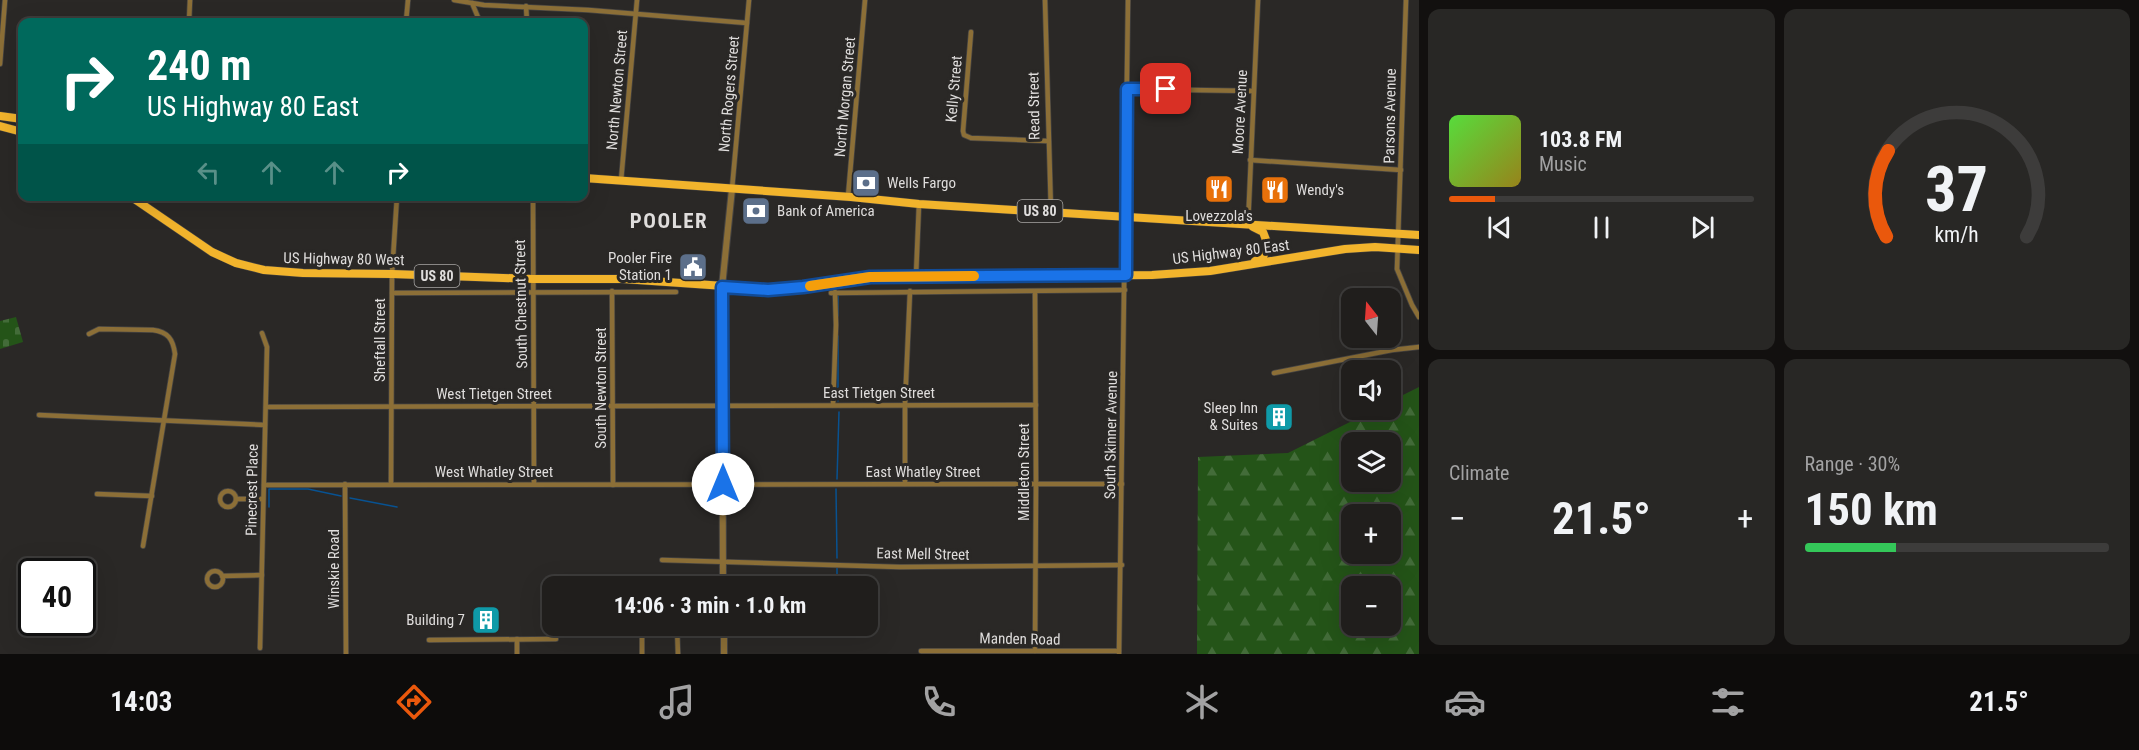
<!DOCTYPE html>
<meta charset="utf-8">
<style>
:root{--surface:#201e1c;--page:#282725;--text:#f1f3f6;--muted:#a2a2a3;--line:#3d3c3b;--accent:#ea580c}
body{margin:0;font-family:"Roboto Condensed",sans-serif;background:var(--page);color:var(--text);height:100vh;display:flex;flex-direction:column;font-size:22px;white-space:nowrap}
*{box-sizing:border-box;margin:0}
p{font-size:20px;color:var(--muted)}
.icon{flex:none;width:33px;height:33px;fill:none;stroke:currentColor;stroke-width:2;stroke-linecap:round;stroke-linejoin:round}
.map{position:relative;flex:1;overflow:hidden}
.drawer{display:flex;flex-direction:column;gap:9px;padding:9px;background:#12100f;width:720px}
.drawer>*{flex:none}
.guide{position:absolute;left:18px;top:18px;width:570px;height:183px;border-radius:12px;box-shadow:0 6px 24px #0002,0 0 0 2px var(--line);background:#00695c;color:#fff;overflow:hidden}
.needle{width:39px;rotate:343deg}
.tools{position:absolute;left:1341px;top:288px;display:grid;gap:12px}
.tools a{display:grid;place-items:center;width:60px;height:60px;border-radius:12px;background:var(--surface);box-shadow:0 6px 24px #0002,0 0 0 2px var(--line);font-size:30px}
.speed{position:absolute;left:18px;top:558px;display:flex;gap:12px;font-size:30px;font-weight:700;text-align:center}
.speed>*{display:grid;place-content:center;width:78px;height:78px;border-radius:50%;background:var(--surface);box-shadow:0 6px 24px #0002,0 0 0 2px var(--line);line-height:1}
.speed .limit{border:3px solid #111;border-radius:9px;background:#fff;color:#111}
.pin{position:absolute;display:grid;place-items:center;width:51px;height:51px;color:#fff;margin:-26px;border-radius:12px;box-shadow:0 3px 9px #0006}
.me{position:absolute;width:66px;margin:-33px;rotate:0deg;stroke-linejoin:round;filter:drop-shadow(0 0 4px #0008)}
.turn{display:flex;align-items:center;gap:21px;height:126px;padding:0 30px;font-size:27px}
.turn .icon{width:78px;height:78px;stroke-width:2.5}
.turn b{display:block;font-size:42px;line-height:51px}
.lanes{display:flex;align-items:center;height:57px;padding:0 30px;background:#0003;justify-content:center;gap:30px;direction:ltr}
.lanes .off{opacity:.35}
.big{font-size:45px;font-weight:700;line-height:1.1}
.drawer .widget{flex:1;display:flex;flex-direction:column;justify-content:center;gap:9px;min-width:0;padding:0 21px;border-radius:12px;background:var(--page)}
.drawer .dial{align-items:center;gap:0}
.dial svg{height:156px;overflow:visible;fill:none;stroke:var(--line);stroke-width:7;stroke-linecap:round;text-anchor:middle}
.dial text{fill:var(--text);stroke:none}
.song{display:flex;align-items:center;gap:18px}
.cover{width:72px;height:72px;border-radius:9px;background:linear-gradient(135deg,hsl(110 70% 55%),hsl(50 70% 35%))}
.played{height:6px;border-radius:3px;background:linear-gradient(90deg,var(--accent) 15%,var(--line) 15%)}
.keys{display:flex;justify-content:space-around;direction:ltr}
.heat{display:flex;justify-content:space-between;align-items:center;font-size:33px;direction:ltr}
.charge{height:9px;border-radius:4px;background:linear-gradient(90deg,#34c759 30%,var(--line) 0)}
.drawer .tiles{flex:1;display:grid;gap:9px;grid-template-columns:repeat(2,1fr)}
.trip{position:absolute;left:542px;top:576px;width:336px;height:60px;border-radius:12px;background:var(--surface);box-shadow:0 6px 24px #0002,0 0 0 2px var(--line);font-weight:700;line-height:60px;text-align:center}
.menu{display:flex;height:96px;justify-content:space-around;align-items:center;background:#0d0c0b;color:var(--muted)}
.menu .icon{width:42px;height:42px}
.menu .active{color:var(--accent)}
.menu b{font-size:27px;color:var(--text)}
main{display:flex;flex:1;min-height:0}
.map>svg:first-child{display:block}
</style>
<main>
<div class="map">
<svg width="1419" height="654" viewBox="0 0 1419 654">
<defs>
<pattern id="forest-firs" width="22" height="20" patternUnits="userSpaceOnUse" patternTransform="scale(1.5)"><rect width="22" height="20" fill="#245418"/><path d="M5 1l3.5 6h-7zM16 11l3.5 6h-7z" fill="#436c39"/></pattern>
<pattern id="cemetery-stones" width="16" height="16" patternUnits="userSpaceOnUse" patternTransform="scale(1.5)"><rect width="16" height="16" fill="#245418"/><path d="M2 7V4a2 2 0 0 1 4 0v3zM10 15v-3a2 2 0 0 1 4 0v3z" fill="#436c39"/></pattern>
</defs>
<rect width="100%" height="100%" fill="#2a2826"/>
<path fill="url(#forest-firs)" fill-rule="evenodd" d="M 1419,387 L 1419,654 L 1197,654 L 1198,457 L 1288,453 L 1374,410 L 1390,410 L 1391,401 ZM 1352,442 L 1390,442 L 1390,482 L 1352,482 ZM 1352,514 L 1390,514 L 1390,554 L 1352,554 ZM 1390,586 L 1390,626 L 1352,626 L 1352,586 Z"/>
<path fill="url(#cemetery-stones)" d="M 16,317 L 23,342 L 0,349 L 0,321 Z"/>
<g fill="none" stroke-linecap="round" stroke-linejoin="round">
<g stroke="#085291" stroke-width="1.5">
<path d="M 838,316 L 838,296"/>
<path d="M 838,401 L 838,336"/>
<path d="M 837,479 L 839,412"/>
<path d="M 836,489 L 837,558"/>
<path d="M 350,498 L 397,507"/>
<path d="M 269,507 L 269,489 L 308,489 L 341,496"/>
<path d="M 837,586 L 837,568"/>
</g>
<g stroke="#474543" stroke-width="6">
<g id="minor">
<path d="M 454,0 L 484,5 L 588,10 L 747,23"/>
<path d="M 1045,0 L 1051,212"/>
<path d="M 1406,0 L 1397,269 L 1412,305 L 1419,317"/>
<path d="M 472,3 L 480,22"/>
<path d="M 526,6 L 527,22"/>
<path d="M 189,22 L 190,0"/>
<path d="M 406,22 L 408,0"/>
<path d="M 971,32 L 963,131 L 964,135 L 971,138 L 1047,141"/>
<path d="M 0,64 L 5,0"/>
<path d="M 1127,89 L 1253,91"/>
<path d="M 1250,160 L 1401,170"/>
<path d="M 621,181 L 637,0"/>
<path d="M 732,189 L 749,0"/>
<path d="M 533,196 L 534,484"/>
<path d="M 848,197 L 865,0"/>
<path d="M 1248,225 L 1258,0"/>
<path d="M 916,276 L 919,204"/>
<path d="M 612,291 L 613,485"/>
<path d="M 392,293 L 676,292"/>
<path d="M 831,293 L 1125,290"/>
<path d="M 89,334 L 99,329 L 153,330 C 168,332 173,339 175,354 L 143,546"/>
<path d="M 1274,373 L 1392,350 L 1419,347"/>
<path d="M 833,405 L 836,325 L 835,292"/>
<path d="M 266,407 L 1036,405"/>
<path d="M 39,415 L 265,425"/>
<path d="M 345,484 L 346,654"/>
<path d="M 391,484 L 392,274 L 397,196"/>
<path d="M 905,484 L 905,404 L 910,291"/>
<path d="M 264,485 L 1122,484"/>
<circle cx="228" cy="499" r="8"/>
<path d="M 97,494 L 152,496"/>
<path d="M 236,499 L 263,499"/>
<path d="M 662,560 L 900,567 L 1122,565"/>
<circle cx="215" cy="579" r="8"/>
<path d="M 222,576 L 262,575"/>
<path d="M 677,626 L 678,654"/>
<path d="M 429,640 L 556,639"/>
<path d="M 260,648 L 267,347 L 262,333"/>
<path d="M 921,651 L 1119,651"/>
<path d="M 1035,651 L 1036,483 L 1035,292"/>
<path d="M 517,654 L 517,639"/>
<path d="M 642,654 L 642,626"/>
<path d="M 1119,654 L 1128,0"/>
</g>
</g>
<g stroke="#474543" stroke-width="8">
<g id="tertiary">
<path d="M 723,586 L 722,287 L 732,189"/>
<path d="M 724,626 L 724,654"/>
</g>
</g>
<g stroke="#474543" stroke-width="9">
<g id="primary">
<path d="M 0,116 L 22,119"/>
<path d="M 0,126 L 22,132"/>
<path d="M 584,178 L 851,197 L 919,204 L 1419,235"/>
<path d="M 130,196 L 212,252 L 236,263 L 264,270 L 303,273 L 392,274 L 533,279 L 623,279 L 768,289 L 803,287 L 870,277 L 1152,275 L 1210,271 L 1345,249 L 1375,247 L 1419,250"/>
<path d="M 1253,227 L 1263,232 L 1268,245 L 1263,257 L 1255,261"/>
</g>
</g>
<use href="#minor" stroke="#8c6f37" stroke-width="4.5"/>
<use href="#tertiary" stroke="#8c6f37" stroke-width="6"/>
<use href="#primary" stroke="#f2b42c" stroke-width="8"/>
</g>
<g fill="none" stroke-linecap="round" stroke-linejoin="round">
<g stroke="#114b97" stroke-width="15">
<path id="route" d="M 723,484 L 722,287 L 768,290 L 803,287 L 870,277 L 1126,275 L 1127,89 L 1166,89"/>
</g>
<use href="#route" stroke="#1a73e8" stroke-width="10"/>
<path stroke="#f59e0b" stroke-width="10" d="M 810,286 L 870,277 L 974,276"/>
</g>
<defs>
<g id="bank-square" transform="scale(1.5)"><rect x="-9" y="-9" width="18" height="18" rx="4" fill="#5c6f8a" stroke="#2a2826"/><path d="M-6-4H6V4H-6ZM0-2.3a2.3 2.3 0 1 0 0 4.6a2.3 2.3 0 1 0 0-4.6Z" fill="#fff"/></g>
<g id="restaurant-square" transform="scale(1.5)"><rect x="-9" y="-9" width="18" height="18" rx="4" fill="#e8710a" stroke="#2a2826"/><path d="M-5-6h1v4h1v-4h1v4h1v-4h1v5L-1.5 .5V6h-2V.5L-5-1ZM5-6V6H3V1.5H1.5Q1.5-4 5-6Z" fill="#fff"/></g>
<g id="civic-square" transform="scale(1.5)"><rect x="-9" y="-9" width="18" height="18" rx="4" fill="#5c6f8a" stroke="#2a2826"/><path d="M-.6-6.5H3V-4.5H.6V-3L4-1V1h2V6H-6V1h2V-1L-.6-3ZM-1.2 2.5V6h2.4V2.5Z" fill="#fff"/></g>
<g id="building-square" transform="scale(1.5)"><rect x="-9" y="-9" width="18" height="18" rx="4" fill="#0f9aa8" stroke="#2a2826"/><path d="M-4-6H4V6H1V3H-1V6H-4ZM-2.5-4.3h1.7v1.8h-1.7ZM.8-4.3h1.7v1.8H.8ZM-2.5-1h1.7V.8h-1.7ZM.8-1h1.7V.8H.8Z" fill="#fff"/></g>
</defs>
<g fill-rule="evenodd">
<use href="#bank-square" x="866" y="183"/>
<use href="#restaurant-square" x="1219" y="189"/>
<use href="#restaurant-square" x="1275" y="190"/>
<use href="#bank-square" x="756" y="211"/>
<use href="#civic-square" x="693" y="267"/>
<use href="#building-square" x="1279" y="417"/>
<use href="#building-square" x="486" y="620"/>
</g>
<g text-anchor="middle" stroke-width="6" stroke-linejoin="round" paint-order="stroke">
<g fill="#2a2826" stroke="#a9a7a5" stroke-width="1.5">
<rect x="1017.5" y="200" width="45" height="22" rx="4.5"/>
<rect x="414.5" y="265" width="45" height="22" rx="4.5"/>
</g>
<g font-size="14" font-weight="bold" fill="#dfdddc">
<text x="1040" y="216">US 80</text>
<text x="437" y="281">US 80</text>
</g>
<g font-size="15" fill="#dfdddc" stroke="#2a2826">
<text transform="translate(954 89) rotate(-85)" y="5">Kelly Street</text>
<text transform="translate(617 90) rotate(-85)" y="5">North Newton Street</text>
<text transform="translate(729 94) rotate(-85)" y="5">North Rogers Street</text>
<text transform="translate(845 97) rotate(-85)" y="5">North Morgan Street</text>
<text transform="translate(1034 106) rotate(-91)" y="5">Read Street</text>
<text transform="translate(1240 112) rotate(-87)" y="5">Moore Avenue</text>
<text transform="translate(1390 116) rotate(-89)" y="5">Parsons Avenue</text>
<text transform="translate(1231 252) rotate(-7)" y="5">US Highway 80 East</text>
<text transform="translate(344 259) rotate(1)" y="5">US Highway 80 West</text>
<text transform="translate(521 304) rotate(-91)" y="5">South Chestnut Street</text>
<text transform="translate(380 340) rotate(-90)" y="5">Sheftall Street</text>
<text transform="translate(601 388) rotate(-90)" y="5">South Newton Street</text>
<text x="879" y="398">East Tietgen Street</text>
<text x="494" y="399">West Tietgen Street</text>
<text transform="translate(1111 435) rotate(-89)" y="5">South Skinner Avenue</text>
<text x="494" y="477">West Whatley Street</text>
<text x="923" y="477">East Whatley Street</text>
<text transform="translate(1024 472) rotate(-90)" y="5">Middleton Street</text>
<text transform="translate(252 490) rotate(-89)" y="5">Pinecrest Place</text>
<text transform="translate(923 554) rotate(1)" y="5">East Mell Street</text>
<text transform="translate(334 569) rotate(-90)" y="5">Winskie Road</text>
<text transform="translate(1020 639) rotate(1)" y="5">Manden Road</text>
</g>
<g font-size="15" fill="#dfdddc" stroke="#2a2826" text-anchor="start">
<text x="887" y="188">Wells Fargo</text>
<text x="1296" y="195">Wendy's</text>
<text x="777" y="216">Bank of America</text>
<text x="1219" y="221" text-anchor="middle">Lovezzola's</text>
<text x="672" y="263" text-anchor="end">Pooler Fire<tspan x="672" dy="17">Station 1</tspan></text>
<text x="1258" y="413" text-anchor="end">Sleep Inn<tspan x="1258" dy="17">&amp; Suites</tspan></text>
<text x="465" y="625" text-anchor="end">Building 7</text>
</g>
<g font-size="21" font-weight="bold" letter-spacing="1.5" fill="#dfdddc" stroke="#2a2826">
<text x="669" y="228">POOLER</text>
</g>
</g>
</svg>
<div class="tools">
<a><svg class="needle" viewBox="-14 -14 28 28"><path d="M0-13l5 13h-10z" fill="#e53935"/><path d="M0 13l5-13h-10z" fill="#a2a2a3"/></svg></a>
<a><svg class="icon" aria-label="sound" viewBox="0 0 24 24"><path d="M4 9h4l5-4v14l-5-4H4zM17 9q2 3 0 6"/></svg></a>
<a><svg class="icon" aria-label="layers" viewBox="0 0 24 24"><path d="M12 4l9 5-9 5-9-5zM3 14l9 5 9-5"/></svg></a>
<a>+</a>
<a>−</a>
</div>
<div class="speed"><div class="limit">40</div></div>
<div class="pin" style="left:1166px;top:89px;background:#d93025"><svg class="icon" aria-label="arrive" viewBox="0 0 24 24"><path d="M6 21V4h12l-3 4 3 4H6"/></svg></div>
<svg class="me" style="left:723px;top:484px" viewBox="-20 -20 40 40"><circle r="19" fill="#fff"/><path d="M0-13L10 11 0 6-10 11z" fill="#1a73e8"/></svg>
<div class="trip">14:06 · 3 min · 1.0 km</div>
<div class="guide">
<div class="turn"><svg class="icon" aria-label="right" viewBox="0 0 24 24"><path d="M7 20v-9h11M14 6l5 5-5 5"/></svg><div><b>240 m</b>US Highway 80 East</div></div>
<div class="lanes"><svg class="icon off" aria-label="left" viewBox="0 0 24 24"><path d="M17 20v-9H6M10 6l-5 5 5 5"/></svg><svg class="icon off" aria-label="ahead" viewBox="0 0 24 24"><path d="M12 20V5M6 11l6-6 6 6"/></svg><svg class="icon off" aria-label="ahead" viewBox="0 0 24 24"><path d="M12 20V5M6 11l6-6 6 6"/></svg><svg class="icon" aria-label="right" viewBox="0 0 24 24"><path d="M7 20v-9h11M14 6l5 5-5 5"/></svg></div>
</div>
</div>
<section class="drawer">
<div class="tiles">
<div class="widget">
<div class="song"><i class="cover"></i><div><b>103.8 FM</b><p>Music</p></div></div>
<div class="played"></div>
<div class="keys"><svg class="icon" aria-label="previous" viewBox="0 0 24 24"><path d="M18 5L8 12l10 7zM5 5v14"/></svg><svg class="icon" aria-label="pause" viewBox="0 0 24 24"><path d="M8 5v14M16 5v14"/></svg><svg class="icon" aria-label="next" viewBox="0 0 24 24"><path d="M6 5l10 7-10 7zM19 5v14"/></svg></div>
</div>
<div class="widget dial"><svg viewBox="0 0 100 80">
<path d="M14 69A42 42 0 1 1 86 69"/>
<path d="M14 69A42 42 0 0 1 15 25" stroke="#ea580c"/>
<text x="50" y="56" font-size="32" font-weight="700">37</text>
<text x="50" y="72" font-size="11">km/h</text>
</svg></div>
<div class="widget"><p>Climate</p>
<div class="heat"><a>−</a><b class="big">21.5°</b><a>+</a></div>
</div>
<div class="widget"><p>Range · 30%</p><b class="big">150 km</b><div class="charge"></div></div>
</div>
</section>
</main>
<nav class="menu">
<b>14:03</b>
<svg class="icon active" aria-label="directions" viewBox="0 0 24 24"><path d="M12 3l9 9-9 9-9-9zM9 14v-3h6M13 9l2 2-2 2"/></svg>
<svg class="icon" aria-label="music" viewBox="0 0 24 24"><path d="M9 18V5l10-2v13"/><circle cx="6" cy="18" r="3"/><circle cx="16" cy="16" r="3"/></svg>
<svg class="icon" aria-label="phone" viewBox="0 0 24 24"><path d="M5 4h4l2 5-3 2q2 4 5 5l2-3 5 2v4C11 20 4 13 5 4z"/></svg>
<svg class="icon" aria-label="climate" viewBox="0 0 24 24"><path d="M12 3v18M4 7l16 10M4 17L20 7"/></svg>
<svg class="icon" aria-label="car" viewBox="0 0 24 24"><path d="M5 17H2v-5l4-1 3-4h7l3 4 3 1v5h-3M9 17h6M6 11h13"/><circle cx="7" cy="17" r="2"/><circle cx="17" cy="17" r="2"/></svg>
<svg class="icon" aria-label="filters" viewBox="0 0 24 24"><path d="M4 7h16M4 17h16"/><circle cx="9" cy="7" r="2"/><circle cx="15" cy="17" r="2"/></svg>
<b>21.5°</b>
</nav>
